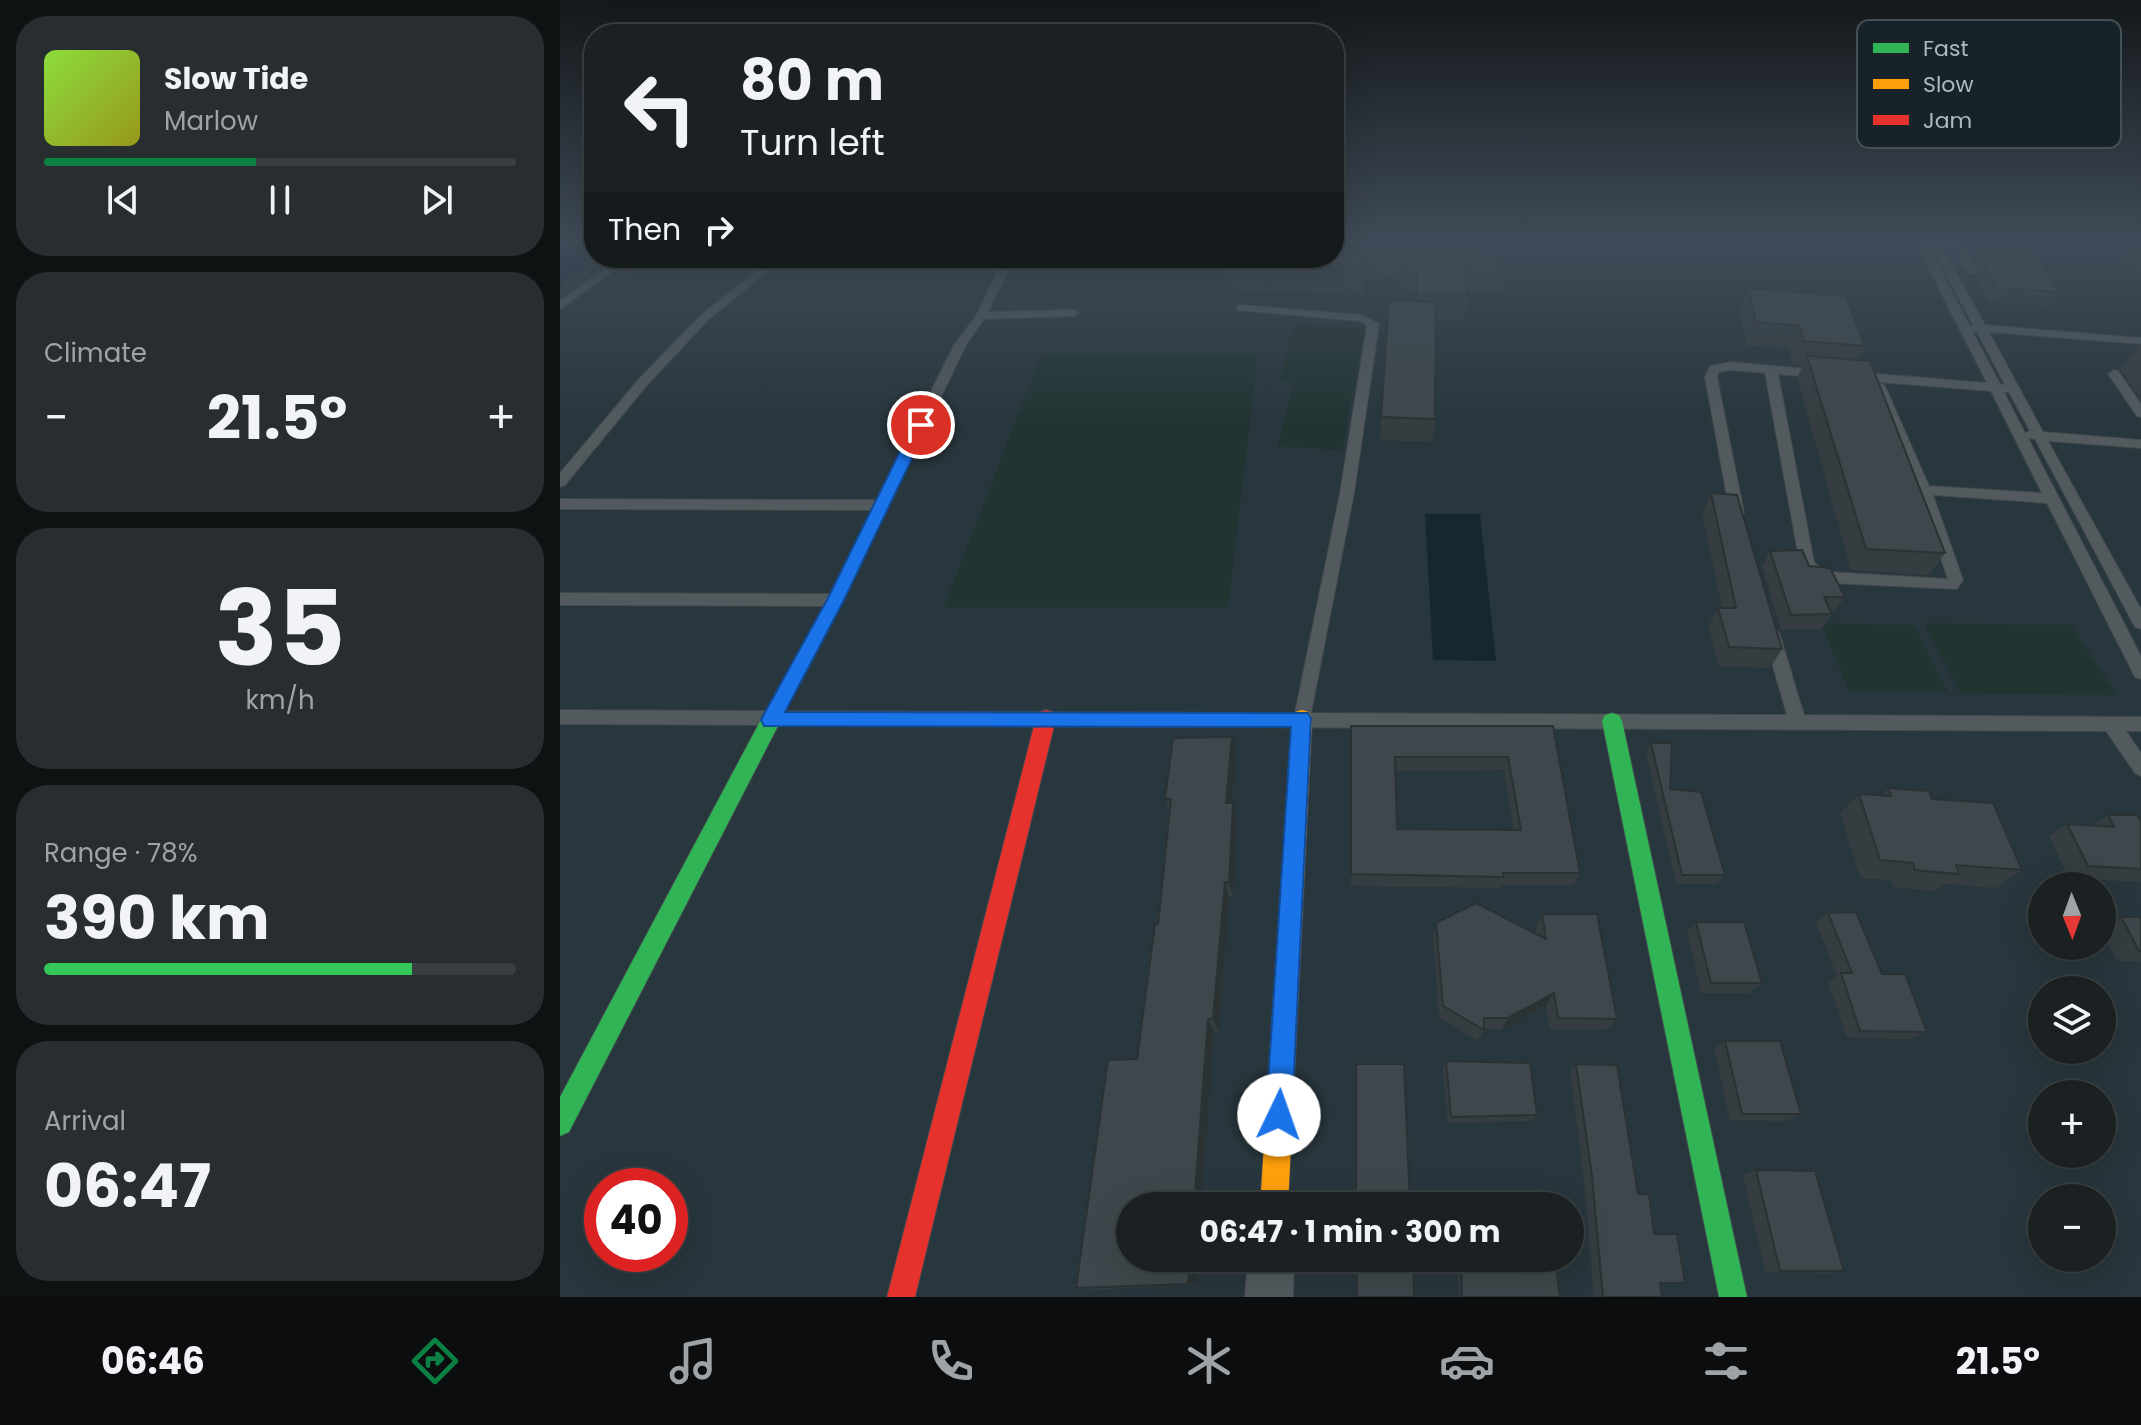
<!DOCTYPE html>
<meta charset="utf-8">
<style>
:root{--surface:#1b2123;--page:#282e30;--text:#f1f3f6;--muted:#a0a3a6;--line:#393e41;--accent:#0b8043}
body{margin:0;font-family:Poppins,sans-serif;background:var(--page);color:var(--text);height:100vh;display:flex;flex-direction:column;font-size:30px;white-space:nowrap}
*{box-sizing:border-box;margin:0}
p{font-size:26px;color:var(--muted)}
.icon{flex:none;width:44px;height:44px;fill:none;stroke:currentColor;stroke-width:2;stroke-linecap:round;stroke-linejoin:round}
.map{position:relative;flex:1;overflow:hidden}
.drawer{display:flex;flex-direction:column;gap:16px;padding:16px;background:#0f1213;width:560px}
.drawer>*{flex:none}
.banner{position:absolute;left:24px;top:24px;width:760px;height:244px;border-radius:32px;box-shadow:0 8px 32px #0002,0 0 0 2px var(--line);background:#1b2123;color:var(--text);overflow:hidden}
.needle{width:52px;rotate:179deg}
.buttons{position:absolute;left:1468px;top:872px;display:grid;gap:16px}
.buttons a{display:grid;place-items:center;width:88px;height:88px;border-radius:50%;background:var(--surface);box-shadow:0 8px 32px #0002,0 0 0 2px var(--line);font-size:40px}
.speed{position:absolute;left:24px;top:1168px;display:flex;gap:16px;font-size:40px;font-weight:700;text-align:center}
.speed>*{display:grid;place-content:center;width:104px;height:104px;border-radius:50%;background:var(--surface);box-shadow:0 8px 32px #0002,0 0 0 2px var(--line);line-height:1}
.speed .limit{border:12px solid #d22;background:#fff;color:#111}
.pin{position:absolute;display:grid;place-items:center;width:68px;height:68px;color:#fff;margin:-34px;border:4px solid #fff;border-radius:50%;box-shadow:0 2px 8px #0007}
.me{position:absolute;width:88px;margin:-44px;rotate:3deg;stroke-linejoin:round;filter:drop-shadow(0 0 6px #0008)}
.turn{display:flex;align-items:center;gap:28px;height:168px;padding:0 24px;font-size:36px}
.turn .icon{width:104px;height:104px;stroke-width:2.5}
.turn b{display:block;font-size:56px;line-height:68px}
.then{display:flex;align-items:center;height:76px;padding:0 24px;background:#0003;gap:16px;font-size:30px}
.big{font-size:60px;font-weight:700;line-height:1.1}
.drawer .tile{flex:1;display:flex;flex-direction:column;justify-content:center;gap:12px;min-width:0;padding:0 28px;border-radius:32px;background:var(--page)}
.drawer .dial{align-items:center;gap:0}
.dial b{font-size:104px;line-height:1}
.song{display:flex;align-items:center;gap:24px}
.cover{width:96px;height:96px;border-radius:12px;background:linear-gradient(135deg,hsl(90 70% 55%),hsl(60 70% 35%))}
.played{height:8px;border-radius:4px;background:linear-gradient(90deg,var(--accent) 45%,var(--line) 45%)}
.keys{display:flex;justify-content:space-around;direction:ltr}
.heat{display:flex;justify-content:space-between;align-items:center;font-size:44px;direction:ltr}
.charge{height:12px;border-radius:6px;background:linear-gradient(90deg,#34c759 78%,var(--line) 0)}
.trip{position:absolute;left:556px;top:1192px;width:468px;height:80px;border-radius:40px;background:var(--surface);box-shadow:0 8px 32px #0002,0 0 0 2px var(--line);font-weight:700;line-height:80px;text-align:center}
.dock{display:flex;height:128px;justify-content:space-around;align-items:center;background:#0b0d0e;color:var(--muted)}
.dock .icon{width:56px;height:56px}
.dock .active{color:var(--accent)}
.dock b{font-size:36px;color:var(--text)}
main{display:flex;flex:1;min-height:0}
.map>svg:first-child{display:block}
</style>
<main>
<section class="drawer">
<div class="tile">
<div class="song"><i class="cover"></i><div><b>Slow Tide</b><p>Marlow</p></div></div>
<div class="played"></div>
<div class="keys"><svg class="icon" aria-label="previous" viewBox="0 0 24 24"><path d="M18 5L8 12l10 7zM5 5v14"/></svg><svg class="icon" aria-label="pause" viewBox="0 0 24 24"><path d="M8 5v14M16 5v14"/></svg><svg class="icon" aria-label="next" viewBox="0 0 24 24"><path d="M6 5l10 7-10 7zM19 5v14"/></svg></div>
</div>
<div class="tile"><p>Climate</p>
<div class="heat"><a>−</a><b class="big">21.5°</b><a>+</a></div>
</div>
<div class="tile dial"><b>35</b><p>km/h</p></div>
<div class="tile"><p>Range · 78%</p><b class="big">390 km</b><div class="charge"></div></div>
<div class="tile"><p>Arrival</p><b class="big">06:47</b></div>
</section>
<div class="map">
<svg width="1581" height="1297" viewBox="0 0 1581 1297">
<rect width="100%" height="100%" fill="#242c2f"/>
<path fill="#28363d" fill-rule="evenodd" d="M 0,241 L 34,241 L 34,258 L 774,258 L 774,241 L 1581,241 L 1581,1297 L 0,1297 ZM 1482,886 L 1542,886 L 1542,946 L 1482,946 ZM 1482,990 L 1542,990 L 1542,1050 L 1482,1050 ZM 1482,1094 L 1542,1094 L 1542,1154 L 1482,1154 ZM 42,1186 L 110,1186 L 110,1254 L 42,1254 ZM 1482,1198 L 1542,1198 L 1542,1258 L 1482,1258 ZM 570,1206 L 1010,1206 L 1010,1258 L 570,1258 Z"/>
<g fill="#213432">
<path d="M 734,324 L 817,329 L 809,385 L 793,384 L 782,450 L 718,446 L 734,381 L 720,380 Z"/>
<path d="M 482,353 L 698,353 L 668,607 L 384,607 Z"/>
<path d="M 1261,623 L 1354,625 L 1388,692 L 1289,691 Z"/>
<path d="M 1364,623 L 1511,625 L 1557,695 L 1400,693 Z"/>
</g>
<g fill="#152731">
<path d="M 0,241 L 34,241 L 34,258 L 0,285 Z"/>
<path d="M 865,514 L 920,514 L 936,661 L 873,660 Z"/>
</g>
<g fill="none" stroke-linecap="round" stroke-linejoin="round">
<g stroke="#40484c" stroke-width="2">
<g id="lane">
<path d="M 1355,241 L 1378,241 L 1404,246 L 1417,271 L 1416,273 L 1408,273 L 1396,251 L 1383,249 L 1425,325 L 1581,338 L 1581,344 L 1429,332 L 1483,432 L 1581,440 L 1581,448 L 1488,441 L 1581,609 L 1581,629 L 1575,627 L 1475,439 L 1468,438 L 1581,656 L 1581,679 L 1575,677 L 1487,503 L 1373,495 L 1403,580 L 1397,589 L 1269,583 L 1250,576 L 1240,564 L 1205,373 L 1171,370 L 1159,372 L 1157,377 L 1184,513 L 1177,518 L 1170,513 L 1145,377 L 1150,366 L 1171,362 L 1259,370 L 1265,374 L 1259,378 L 1218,374 L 1254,562 L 1260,568 L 1270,572 L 1388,579 L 1357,490 L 1313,386 L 1315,383 L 1319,382 L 1325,386 L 1369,486 L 1482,493 L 1431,391 L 1294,380 L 1288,376 L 1294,372 L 1427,383 ZM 1369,248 L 1372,248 L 1413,325 L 1410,327 ZM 1412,331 L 1417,332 L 1445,385 L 1440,384 ZM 1444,392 L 1449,392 L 1470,431 L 1465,433 Z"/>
<path d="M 60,258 L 72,258 L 0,309 L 0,301 Z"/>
<path d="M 213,258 L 224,258 L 148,320 L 87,385 L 5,485 L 0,487 L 0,473 L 79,379 L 140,316 Z"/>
<path d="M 444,258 L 454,258 L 428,312 L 513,310 L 519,313 L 513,316 L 424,319 L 406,345 L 283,600 L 224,711 L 735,713 L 780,493 L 807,325 L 799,321 L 677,310 L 677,306 L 681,305 L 802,315 L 819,324 L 794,493 L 751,713 L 1227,715 L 1204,635 L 1206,631 L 1218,631 L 1220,635 L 1244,715 L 1581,717 L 1581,731 L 1566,731 L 1581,753 L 1581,776 L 1575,773 L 1546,731 L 217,725 L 211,727 L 205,725 L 0,724 L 0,710 L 207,711 L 264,606 L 0,605 L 0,593 L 270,594 L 312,510 L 0,509 L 0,499 L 317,500 L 394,345 L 416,316 Z"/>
<path d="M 1554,370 L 1558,371 L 1581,404 L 1581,417 L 1577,416 L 1548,374 Z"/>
</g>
</g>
<g stroke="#40484c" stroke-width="2">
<path id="street" d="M 688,1258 L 734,1258 L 733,1297 L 685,1297 Z"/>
</g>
<g stroke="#40484c" stroke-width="2">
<g id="fast">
<path d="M 211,712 L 218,714 L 221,720 L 218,726 L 9,1132 L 0,1136 L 0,1097 L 204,714 Z"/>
<path d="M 1052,713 L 1059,715 L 1062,721 L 1187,1297 L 1159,1297 L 1042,721 L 1045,715 Z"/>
</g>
</g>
<g stroke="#40484c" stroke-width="2">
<path id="slow" d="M 742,710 L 749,712 L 752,718 L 728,1206 L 700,1206 L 732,718 L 735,712 Z"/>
</g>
<g stroke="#40484c" stroke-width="2">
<path id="jam" d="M 486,710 L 493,712 L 496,718 L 355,1297 L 327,1297 L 476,718 L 479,712 Z"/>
</g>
<use href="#lane" fill="#525a5e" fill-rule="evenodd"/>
<use href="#street" fill="#525a5e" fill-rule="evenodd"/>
<use href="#fast" fill="#30b455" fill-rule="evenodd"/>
<use href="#slow" fill="#ff9f0a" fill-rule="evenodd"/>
<use href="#jam" fill="#e5322d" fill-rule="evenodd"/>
</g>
<g fill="#353d40" fill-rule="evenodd">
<path d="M 774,241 L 880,241 L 880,253 L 947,267 L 943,292 L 907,293 L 904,320 L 876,320 L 875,419 L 873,442 L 820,440 L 821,417 L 855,301 L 855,293 L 846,293 L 845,284 L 806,265 L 803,294 L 666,290 L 663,264 Z"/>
<path d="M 924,241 L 1038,241 L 1036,248 L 924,244 Z"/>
<path d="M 1413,241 L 1466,241 L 1500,292 L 1491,306 L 1430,302 L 1415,276 L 1422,263 L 1411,244 Z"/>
<path d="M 1571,241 L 1581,242 L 1581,275 L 1561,255 Z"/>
<path d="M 1188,288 L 1305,346 L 1298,360 L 1385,553 L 1369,575 L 1291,570 L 1237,378 L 1243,365 L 1233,364 L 1229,349 L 1187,345 L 1179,311 Z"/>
<path d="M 1581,344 L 1581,400 L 1560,369 Z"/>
<path d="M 1151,493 L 1222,649 L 1210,668 L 1159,666 L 1148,627 L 1158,608 L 1162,608 L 1142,513 Z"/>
<path d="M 1210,551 L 1249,566 L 1285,597 L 1274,612 L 1271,612 L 1272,614 L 1262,629 L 1221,630 L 1202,566 Z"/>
<path d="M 791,726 L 993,726 L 1020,873 L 1014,885 L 941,885 L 939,888 L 791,886 ZM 944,770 L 954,830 L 837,829 L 836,771 Z"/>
<path d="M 1091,743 L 1110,789 L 1165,875 L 1157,884 L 1116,884 L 1086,753 Z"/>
<path d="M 676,756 L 672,803 L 673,803 L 677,820 L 673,897 L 669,897 L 659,1031 L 654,1031 L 570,1258 L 638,1258 L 636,1285 L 529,1290 L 516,1288 L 577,1059 L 598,924 L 609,812 L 605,799 Z"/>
<path d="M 1328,788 L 1372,799 L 1462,870 L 1436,888 L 1385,884 L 1375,891 L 1333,887 L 1331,880 L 1300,878 L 1280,813 L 1299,794 L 1321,796 Z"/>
<path d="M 1548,815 L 1581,822 L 1581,882 L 1509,878 L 1489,836 L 1507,824 L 1532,825 Z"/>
<path d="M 1268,913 L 1322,974 L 1367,1032 L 1352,1039 L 1287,1038 L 1268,982 L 1277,976 L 1256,923 Z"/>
<path d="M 982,914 L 1057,1019 L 1047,1030 L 990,1030 L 986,1005 L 942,1030 L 924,1029 L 918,1041 L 879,1018 L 873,937 L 876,923 L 976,934 L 976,928 Z"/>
<path d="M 1561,917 L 1581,917 L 1581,962 L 1557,961 L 1542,932 L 1542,927 Z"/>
<path d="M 1136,922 L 1202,983 L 1190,993 L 1141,993 L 1127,932 Z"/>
<path d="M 1165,1041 L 1241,1114 L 1227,1121 L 1170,1120 L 1154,1049 Z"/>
<path d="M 886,1061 L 977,1115 L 972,1121 L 888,1123 L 883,1069 Z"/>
<path d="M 1016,1064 L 1078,1194 L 1094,1234 L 1125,1283 L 1100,1284 L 1102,1297 L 1034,1297 L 1024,1180 L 1010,1071 Z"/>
<path d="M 1196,1170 L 1284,1271 L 1268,1273 L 1205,1272 L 1183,1175 Z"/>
<path d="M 897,1258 L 995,1258 L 1000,1297 L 899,1297 Z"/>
</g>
<g fill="#2b3234">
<path d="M 806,241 L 806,265 L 803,294 L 803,269 Z"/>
<path d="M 672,737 L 676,756 L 670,820 L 666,803 Z"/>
<path d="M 673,803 L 677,820 L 673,897 L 669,882 Z"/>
<path d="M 665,882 L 669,897 L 659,1031 L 653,1019 Z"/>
<path d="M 994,993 L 986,1005 L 942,1030 L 948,1018 Z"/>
<path d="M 648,1019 L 654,1031 L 641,1206 L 634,1206 Z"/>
<path d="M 630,1258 L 638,1258 L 636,1285 L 628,1284 Z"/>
</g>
<g fill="#3e474b" stroke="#2b3234" stroke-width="2" fill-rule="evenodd">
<path d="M 774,241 L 806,241 L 803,269 L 663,264 L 665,258 L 774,258 Z"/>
<path d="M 809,241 L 880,241 L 880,253 L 906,244 L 947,267 L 904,267 L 907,294 L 857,294 L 857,268 L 847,268 L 846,265 L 854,262 Z"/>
<path d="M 1425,241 L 1466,241 L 1500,292 L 1438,288 L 1423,262 L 1439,264 Z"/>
<path d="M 1571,241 L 1581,242 L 1581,251 Z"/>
<path d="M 1188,288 L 1286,296 L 1305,346 L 1244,341 L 1239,326 L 1196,322 Z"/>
<path d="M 829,300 L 876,302 L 875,419 L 821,417 Z"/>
<path d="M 1247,356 L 1310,361 L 1385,553 L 1306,549 Z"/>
<path d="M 1151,493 L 1177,495 L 1222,649 L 1169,647 L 1158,608 L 1176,608 Z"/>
<path d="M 1242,550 L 1249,566 L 1270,568 L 1285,597 L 1264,597 L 1272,614 L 1231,615 L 1210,551 Z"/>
<path d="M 791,726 L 993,726 L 1020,873 L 943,873 L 943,877 L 791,874 ZM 835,757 L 948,757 L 961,830 L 837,829 Z"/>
<path d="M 672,737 L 666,803 L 673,803 L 669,882 L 665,882 L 653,1019 L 648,1019 L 634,1206 L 570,1206 L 570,1258 L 630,1258 L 628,1284 L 516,1288 L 548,1060 L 577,1059 L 595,924 L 598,924 L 611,799 L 605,799 L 613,738 Z"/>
<path d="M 1091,743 L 1112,743 L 1110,789 L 1141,792 L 1165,875 L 1122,875 Z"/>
<path d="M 1328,788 L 1369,791 L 1372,799 L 1433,803 L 1462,870 L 1396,865 L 1399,874 L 1355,870 L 1353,863 L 1320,860 L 1299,794 L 1331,796 Z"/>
<path d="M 1548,815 L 1577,815 L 1581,822 L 1581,869 L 1528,866 L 1507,824 L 1554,827 Z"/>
<path d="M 916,903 L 986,939 L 982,914 L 1037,914 L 1057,1019 L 998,1018 L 994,993 L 948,1018 L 924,1018 L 924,1030 L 883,1006 L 876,923 Z"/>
<path d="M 1296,912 L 1322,974 L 1345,974 L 1367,1032 L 1300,1031 L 1281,973 L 1292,973 L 1268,913 Z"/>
<path d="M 1561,917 L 1581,917 L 1581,951 L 1579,951 Z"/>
<path d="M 1136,922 L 1184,922 L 1202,983 L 1151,983 Z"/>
<path d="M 1165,1041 L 1220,1041 L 1241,1114 L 1182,1114 Z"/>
<path d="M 886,1061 L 970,1063 L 977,1115 L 891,1117 Z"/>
<path d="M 796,1064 L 844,1064 L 850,1206 L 796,1206 Z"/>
<path d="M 1016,1064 L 1057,1065 L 1078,1194 L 1089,1194 L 1094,1234 L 1117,1234 L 1125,1283 L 1100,1283 L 1102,1297 L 1043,1297 L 1032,1176 Z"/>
<path d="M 1196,1170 L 1255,1171 L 1284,1271 L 1220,1271 Z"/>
<path d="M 797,1258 L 853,1258 L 854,1297 L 797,1297 Z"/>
<path d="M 901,1258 L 995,1258 L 1000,1297 L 902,1297 Z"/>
</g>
<linearGradient id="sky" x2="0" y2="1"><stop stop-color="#14181a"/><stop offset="0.57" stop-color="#3f4b58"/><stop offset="1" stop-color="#3f4b58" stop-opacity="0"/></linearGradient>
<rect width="1581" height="423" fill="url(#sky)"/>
<path fill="#1a73e8" stroke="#114b97" stroke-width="2" d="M 361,420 L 368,425 L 284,600 L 225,712 L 748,713 L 751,718 L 732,1115 L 728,1124 L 719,1128 L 710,1124 L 706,1115 L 731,727 L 204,726 L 201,720 L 204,714 L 267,600 L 353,425 Z"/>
<rect x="1297" y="20" width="264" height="128" rx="12" fill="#182329" stroke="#445057" stroke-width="2"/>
<rect x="1313" y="43" width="36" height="10" fill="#30b455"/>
<rect x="1313" y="79" width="36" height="10" fill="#ff9f0a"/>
<rect x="1313" y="115" width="36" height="10" fill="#e5322d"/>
<g font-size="22" fill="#abbac2">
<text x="1363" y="56">Fast</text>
<text x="1363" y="92">Slow</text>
<text x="1363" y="128">Jam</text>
</g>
</svg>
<div class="buttons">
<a><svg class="needle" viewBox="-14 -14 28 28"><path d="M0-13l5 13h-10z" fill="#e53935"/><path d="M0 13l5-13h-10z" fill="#a0a3a6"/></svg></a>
<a><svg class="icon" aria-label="layers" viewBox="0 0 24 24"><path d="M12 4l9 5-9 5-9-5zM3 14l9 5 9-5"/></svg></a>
<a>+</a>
<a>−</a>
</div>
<div class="speed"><div class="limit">40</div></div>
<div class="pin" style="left:361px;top:425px;background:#d93025"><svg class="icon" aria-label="arrive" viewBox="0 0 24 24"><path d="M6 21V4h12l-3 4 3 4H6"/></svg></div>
<svg class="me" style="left:719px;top:1115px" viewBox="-20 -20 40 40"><circle r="19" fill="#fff"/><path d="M0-13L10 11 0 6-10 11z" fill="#1a73e8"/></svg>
<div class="trip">06:47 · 1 min · 300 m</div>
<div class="banner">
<div class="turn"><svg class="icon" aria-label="left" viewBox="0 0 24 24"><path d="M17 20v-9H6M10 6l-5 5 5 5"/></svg><div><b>80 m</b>Turn left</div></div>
<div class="then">Then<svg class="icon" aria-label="right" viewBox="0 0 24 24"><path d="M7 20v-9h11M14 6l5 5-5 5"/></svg></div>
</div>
</div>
</main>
<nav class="dock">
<b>06:46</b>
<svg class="icon active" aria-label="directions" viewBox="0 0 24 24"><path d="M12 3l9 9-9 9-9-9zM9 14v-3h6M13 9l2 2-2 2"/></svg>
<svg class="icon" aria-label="music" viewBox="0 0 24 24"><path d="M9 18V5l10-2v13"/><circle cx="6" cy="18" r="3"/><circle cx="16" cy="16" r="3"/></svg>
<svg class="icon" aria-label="phone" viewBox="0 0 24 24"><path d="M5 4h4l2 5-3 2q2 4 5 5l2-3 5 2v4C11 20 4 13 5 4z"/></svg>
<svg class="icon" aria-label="climate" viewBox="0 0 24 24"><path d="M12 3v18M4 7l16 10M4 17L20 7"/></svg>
<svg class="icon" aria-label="car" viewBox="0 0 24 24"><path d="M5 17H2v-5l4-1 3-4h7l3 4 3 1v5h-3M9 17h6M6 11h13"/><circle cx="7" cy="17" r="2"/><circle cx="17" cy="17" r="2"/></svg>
<svg class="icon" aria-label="filters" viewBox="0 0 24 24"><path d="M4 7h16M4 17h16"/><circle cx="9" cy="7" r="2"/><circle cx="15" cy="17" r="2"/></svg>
<b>21.5°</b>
</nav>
